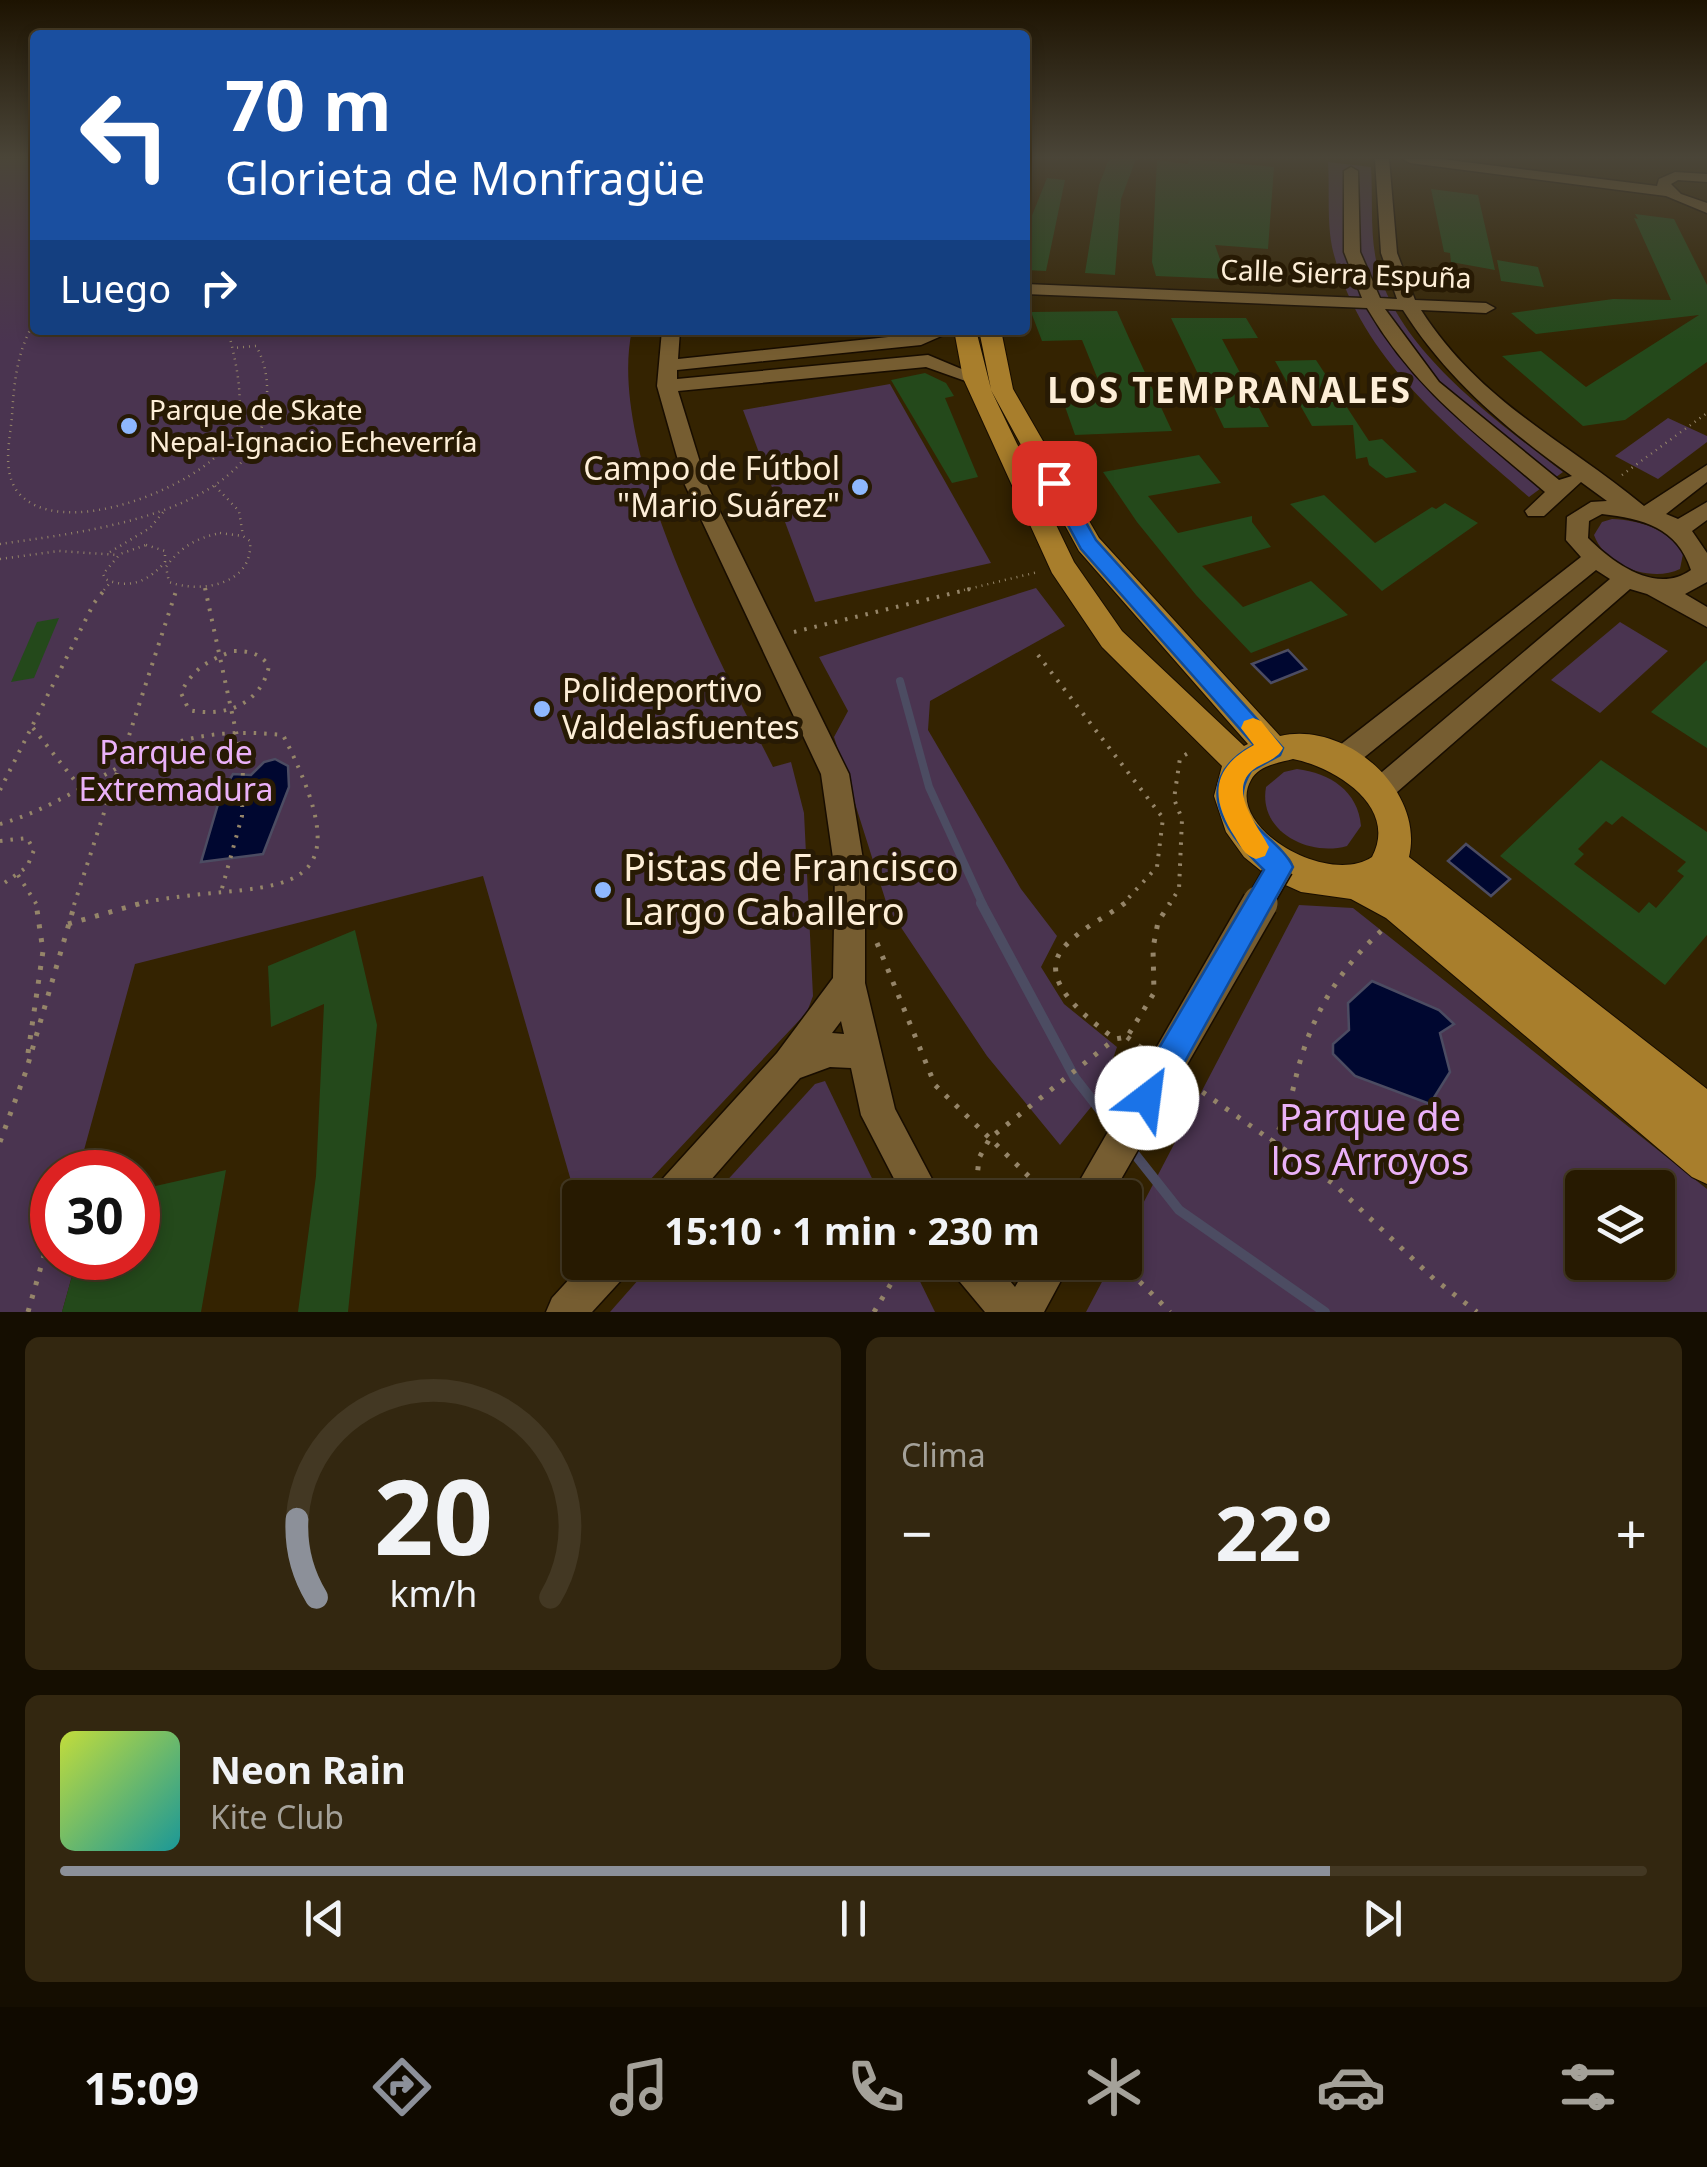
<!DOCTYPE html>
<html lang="es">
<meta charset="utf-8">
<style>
:root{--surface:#271a01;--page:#332710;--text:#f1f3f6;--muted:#a4a199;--line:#433823;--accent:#8c9099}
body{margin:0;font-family:"Noto Sans",sans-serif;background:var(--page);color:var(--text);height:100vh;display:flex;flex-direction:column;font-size:38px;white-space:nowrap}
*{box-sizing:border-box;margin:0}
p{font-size:32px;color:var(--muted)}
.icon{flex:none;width:55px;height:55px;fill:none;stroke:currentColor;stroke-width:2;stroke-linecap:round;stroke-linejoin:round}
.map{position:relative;height:1312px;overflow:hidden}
.side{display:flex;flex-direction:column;gap:25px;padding:25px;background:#150e01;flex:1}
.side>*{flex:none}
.banner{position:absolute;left:30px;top:30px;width:1000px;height:305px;border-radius:10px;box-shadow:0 5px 15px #0003,0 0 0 2px var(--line);background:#1a4fa0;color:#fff;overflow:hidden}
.controls{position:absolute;left:1565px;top:1170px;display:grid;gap:20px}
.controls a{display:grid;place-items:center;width:110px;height:110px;border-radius:10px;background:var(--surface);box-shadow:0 5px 15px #0003,0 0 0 2px var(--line);font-size:50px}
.speed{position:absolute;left:30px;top:1150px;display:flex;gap:20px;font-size:50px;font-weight:700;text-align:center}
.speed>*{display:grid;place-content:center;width:130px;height:130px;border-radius:50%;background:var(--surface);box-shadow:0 5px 15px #0003,0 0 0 2px var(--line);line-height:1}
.speed .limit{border:15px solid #d22;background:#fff;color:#111}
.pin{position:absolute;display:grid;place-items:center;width:85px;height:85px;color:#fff;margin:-42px;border-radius:20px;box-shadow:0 5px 15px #0006}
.me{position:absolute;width:110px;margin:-55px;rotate:30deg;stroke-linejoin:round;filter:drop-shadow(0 0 8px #0008)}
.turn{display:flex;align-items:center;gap:35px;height:210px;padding:0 30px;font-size:45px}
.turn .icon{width:130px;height:130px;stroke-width:2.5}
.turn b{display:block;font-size:70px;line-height:85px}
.then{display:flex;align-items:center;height:95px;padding:0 30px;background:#0003;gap:20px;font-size:38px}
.big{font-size:75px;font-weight:700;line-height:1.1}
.side .card{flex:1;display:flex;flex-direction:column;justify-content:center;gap:15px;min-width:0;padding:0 35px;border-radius:15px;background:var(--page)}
.side .dial{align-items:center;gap:0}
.dial svg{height:260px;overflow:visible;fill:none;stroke:var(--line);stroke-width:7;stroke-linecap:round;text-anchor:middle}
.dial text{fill:var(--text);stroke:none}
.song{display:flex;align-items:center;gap:30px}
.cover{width:120px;height:120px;border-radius:15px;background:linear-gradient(135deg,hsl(70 70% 55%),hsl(180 70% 35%))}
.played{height:10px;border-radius:5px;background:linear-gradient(90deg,var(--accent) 80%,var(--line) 80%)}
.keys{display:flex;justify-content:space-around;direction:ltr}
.heat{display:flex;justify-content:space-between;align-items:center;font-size:55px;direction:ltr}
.side .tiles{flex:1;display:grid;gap:25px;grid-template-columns:1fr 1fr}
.card:last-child{grid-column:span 2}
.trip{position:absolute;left:562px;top:1180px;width:580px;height:100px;border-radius:10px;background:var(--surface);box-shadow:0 5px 15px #0003,0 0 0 2px var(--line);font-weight:700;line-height:100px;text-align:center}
.menu{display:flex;height:160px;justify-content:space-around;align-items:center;background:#100a00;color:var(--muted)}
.menu .icon{width:70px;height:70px}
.menu .current{color:var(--accent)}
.menu b{font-size:45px;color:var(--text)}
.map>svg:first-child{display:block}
</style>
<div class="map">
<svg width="1707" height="1312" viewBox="0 0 1707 1312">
<rect width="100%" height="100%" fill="#342301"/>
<g fill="#4a3450" fill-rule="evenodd">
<path d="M 0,159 L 35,159 L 35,330 L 632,330 C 606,449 719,660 773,767 L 791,762 L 804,813 L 813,996 L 807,1012 L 634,1197 L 580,1198 L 580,1212 L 483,876 L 135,964 L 78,1172 L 52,1172 L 52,1258 L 77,1258 L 62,1312 L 0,1312 Z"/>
<path d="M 1328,162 L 1371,167 C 1373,197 1370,230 1376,260 C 1393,348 1496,420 1563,472 L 1529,497 C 1450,428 1363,361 1334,255 C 1326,227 1330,191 1328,162 Z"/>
<path d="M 890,384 L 991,563 L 815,602 L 743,410 Z"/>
<path d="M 1668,418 L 1707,436 L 1707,442 L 1658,479 L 1615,456 Z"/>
<path d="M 1612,519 C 1640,520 1668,529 1683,554 L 1680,569 C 1651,583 1605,566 1594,535 L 1602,522 Z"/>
<path d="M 1036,588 L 1065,626 L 930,701 L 928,730 L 1021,889 L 1057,936 L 1041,967 L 1064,1004 L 1117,1047 L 1100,1096 L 1060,1145 L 987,1056 L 888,908 L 834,737 L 848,711 L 819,657 Z"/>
<path d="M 1620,622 L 1668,651 L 1600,713 L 1551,680 Z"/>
<path d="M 1297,769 C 1330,773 1358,791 1361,826 L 1347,846 C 1309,857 1258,832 1266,787 L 1284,772 Z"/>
<path d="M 1299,905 L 1353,908 L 1707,1189 L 1707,1312 L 1086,1312 L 1112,1263 L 1125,1262 L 1125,1238 ZM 1582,1188 L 1658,1188 L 1658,1262 L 1582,1262 Z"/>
<path d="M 825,1081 L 881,1197 L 712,1197 L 815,1084 Z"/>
<path d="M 654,1262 L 911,1263 L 935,1312 L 610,1312 Z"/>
</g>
<g fill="#000730" stroke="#4c4c62" stroke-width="2.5">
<path d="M 1288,650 L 1306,669 L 1271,683 L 1252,664 Z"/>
<path d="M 275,759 L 288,766 L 289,787 L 263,854 L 201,862 L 221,794 L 233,774 L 251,775 L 264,762 Z"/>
<path d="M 1466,844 L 1510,879 L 1491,896 L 1448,861 Z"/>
<path d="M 1372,981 L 1439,1010 L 1454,1024 L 1440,1033 L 1450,1072 L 1430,1104 L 1355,1076 L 1333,1054 L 1333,1044 L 1349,1030 L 1348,1003 Z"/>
</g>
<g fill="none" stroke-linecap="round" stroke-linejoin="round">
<path stroke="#4c4c62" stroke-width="8" d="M 900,681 L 929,787 L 983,905"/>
<g stroke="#4c4c62" stroke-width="10">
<path d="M 981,903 L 1075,1078 L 1118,1133"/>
<path d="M 1130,1148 L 1179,1210 L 1325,1312"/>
</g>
</g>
<g fill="#24491b" fill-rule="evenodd">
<path d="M 1109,159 L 1136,159 L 1121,199 L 1115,275 L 1085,273 L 1099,185 Z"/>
<path d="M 1189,159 L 1274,167 L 1268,249 L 1215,245 L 1227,279 L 1156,276 L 1152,262 L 1157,160 L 1188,164 Z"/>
<path d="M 1047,178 L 1065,180 L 1046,271 L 1025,270 L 1031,218 Z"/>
<path d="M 1431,189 L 1478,195 L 1495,270 L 1451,262 L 1450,253 L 1444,252 Z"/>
<path d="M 1635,214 L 1674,219 L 1707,285 L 1707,362 L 1625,420 L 1583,426 L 1502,356 L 1541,351 L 1586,387 L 1699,315 L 1536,334 L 1511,313 L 1613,299 L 1671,300 L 1634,218 L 1638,219 Z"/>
<path d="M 1497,260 L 1538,267 L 1544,287 L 1501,281 Z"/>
<path d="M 1117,311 L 1129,338 L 1172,431 L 1075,435 L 1062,398 L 1105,397 L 1082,340 L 1042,341 L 1031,312 Z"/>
<path d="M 1171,318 L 1246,318 L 1258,338 L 1222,339 L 1269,427 L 1224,428 Z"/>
<path d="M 1316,360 L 1369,441 L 1382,439 L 1417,472 L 1386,478 L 1369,465 L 1367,457 L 1356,459 L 1353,425 L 1312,426 L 1275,361 Z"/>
<path d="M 925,373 L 946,383 L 954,396 L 945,398 L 978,477 L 952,483 L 891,380 Z"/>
<path d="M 1199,455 L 1221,483 L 1148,496 L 1178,533 L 1252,516 L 1252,522 L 1271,547 L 1202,566 L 1243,607 L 1311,581 L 1348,615 L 1251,653 L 1196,595 L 1137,522 L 1103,472 Z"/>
<path d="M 1324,495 L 1375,543 L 1432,507 L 1436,509 L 1445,503 L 1478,523 L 1382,591 L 1290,504 Z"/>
<path d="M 59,618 L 34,678 L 11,682 L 37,622 Z"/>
<path d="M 1707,660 L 1707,748 L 1651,712 Z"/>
<path d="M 1601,760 L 1707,832 L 1707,935 L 1665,985 L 1500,856 ZM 1622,816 L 1686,862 L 1677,871 L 1684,876 L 1656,908 L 1649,902 L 1639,913 L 1574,864 L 1584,854 L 1578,849 L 1606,821 L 1612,825 Z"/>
<path d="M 355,930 L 377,1025 L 348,1312 L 298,1312 L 316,1176 L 324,1004 L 271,1027 L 268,966 Z"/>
<path d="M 226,1170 L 201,1312 L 62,1312 L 77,1258 L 138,1258 L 138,1190 Z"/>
</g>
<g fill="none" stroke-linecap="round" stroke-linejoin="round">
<g stroke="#180d00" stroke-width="3">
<g id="minor">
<path d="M 1375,159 L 1389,159 L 1397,253 L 1415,300 L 1486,303 L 1495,308 L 1486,313 L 1421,310 C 1481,403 1563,439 1644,506 L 1707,465 L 1707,482 L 1666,514 L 1678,519 L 1707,502 L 1707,520 L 1692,531 L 1707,553 L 1707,582 L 1685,594 L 1707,607 L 1707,627 L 1647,594 L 1630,589 L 1389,799 L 1379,803 L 1369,799 L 1365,791 L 1369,783 L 1610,579 L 1596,570 L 1351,768 L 1341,771 L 1331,768 L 1327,760 L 1331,752 L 1581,557 L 1566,540 L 1567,517 L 1591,502 L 1607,501 L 1581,482 L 1544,516 L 1528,516 L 1525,511 L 1545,492 C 1475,432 1415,390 1367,308 L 1025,294 L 1025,284 L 1362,298 L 1344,252 L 1344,171 L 1351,167 L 1358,171 L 1360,252 L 1380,298 L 1397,299 L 1381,253 ZM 1385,309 L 1403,310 C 1446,378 1506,429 1572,476 L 1559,480 L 1439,382 ZM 1602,514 C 1643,519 1677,527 1691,570 C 1656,595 1613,563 1588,538 L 1589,521 Z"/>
<path d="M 1403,159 L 1441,159 L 1657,186 L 1659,179 L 1675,172 L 1707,174 L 1707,182 L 1678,180 L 1671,184 L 1681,194 L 1707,203 L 1707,213 L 1666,196 L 1410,163 Z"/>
<path d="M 662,330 L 680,330 L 678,359 L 955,330 L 921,345 L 677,370 L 677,379 L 928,355 L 983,378 L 974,384 L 926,367 L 678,391 L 707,485 L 849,774 L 865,872 L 865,983 L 895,1109 L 942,1198 L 904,1198 L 861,1115 L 851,1068 L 830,1067 L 800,1078 L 695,1198 L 652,1198 L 657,1185 L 777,1053 L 833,978 L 835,872 L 821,774 L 685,485 L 657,386 ZM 841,1021 L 844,1034 L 832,1033 Z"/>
<path d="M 585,1262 L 630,1262 L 625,1276 L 592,1312 L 546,1312 L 552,1298 Z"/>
<path d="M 950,1262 L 994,1262 L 1015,1287 L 1030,1262 L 1071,1262 L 1044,1312 L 985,1312 L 955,1276 Z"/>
</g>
</g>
<g stroke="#180d00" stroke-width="2">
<path id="major" d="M 954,330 L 976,330 L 991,389 L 979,330 L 1001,330 L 1013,389 L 1099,538 L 1280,736 C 1345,720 1425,790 1409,857 L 1707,1089 L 1707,1184 L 1692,1177 L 1386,918 L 1351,899 L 1301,892 L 1270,878 L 1244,857 L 1226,832 L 1214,796 L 1222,766 L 1102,647 L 1052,573 L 963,378 ZM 991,390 L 1079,551 L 1248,744 L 1244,746 L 1122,631 L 1074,562 ZM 1293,759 C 1334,767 1399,806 1372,857 C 1327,887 1224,826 1251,780 C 1259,765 1279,763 1293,759 Z"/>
</g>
<g stroke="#958569" stroke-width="2.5" stroke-dasharray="1 5" stroke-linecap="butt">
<path d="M 35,321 C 17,351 14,382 12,416 C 10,440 2,470 17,491 C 58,544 199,487 229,442 C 249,411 236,363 228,330"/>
<path d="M 1622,475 L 1707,413"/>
<path d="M 215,486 L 239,511 L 243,536"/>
<path d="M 220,533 L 243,536 L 250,541 C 254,584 202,594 169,582 L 166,567 C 180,547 197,538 220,533 Z"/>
<path d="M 0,544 C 83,532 249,515 265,413 C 269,390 268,367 256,346 L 233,348"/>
<path d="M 146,545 L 165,551 L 165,562 C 149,581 129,590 105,579 L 103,574 L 120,554 Z"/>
<path d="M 110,552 L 150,528 L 165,510"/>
<path d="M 0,559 L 59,551 L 118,555"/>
<path d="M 104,590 L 110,583"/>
<path d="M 964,590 L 1038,572"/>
</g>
<g stroke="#958569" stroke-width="4" stroke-dasharray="2.5 8" stroke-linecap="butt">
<path d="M 205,588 L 243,764 L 242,816 L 221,892"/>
<path d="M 794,632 L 974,588"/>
<path d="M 234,651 C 249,651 260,653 269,666 C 261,704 225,718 189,710 L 181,693 C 192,669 210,659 234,651 Z"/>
<path d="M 1038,655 L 1163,818 L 1157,867 L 1122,905"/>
<path d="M 33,728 L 83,791"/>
<path d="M 0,790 L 94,603 L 106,588"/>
<path d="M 0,824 C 61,807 109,766 168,745 C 205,732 244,731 283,735 C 379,923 258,875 132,905"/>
<path d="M 0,841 L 27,838 L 34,850 L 27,867 L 0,886"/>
<path d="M 18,875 L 37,905"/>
<path d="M 74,905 L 177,588"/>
<path d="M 1169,905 L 1179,889 L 1182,819 L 1174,799 L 1180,758 L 1190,752"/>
</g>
<g stroke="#958569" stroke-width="5" stroke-dasharray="4 10" stroke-linecap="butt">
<path d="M 1125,903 C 1106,917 1083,927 1066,945 C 1032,979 1090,1020 1115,1039 L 1127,1037 L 1154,993 L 1153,948 L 1158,922 L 1170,903"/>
<path d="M 68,924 L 142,903"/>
<path d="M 877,943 L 935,1085 L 1051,1198"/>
<path d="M 1127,1037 L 1143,1049"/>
<path d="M 28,1053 L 43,951 L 36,903"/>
<path d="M 1191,1084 L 1335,1185 L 1434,1279 L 1477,1312"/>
<path d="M 0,1142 L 26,1071 L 75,903"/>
<path d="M 1271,1142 C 1291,1115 1292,1086 1302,1055 C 1317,1006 1344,965 1381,931"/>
<path d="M 975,1198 L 979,1158 L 990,1138 L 1115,1039"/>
<path d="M 1120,1262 L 1170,1312"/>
<path d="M 28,1312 L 52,1228"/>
<path d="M 874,1312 L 904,1262"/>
</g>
<use href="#minor" fill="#765d31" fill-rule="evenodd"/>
<use href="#major" fill="#a87e2c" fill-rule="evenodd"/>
<g stroke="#180d00" stroke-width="29" stroke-linecap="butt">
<path id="minor-bridge-far1" d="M 1258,905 L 1280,867"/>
</g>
<g stroke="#180d00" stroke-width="38" stroke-linecap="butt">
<path id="minor-bridge" d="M 1090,1198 L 1260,903"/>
</g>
<use href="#minor-bridge-far1" stroke="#765d31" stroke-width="26"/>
<use href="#minor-bridge" stroke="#765d31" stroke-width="35"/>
</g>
<linearGradient id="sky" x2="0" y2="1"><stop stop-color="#1d1301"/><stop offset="0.46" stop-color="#4a4538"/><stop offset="1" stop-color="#4a4538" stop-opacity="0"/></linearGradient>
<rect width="1707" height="342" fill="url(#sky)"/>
<path fill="#1a73e8" stroke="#114b97" stroke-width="2.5" d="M 1054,477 L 1061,478 L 1096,540 L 1283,748 L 1280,755 L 1251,771 C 1221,819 1278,834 1293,867 L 1158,1110 L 1147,1114 L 1136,1110 L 1131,1098 L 1136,1087 L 1264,870 C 1224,832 1188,781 1254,745 L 1081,549 L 1045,483 Z"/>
<path fill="#f59e0b" d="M 1253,718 L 1261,721 L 1283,748 C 1278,758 1268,761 1257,767 C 1224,787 1258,825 1269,847 L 1265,856 L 1256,859 C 1244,855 1241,847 1235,837 C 1210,798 1211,768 1254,745 L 1241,728 L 1244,721 Z"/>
<g fill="#8eb8fd" stroke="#271a04" stroke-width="4">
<circle cx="129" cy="426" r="10"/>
<circle cx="860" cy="487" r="10"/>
<circle cx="542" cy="709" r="10"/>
<circle cx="603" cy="890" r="10"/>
</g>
<g text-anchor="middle" stroke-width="10" stroke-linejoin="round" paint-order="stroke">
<g font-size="28" fill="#fdeed7" stroke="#271a04">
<text transform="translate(1346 274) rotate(2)" y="10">Calle Sierra Espuña</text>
</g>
<g font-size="28" fill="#fdeed7" stroke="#271a04" text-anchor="start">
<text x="149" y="420">Parque de Skate<tspan x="149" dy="32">Nepal-Ignacio Echeverría</tspan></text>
</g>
<g font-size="32" fill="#fdeed7" stroke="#271a04" text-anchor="end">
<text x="840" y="480">Campo de Fútbol<tspan x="840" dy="37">"Mario Suárez"</tspan></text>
<text x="562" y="702" text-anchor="start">Polideportivo<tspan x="562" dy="37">Valdelasfuentes</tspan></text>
</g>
<g font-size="32" fill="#eab1f8" stroke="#271a04">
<text x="176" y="764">Parque de<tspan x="176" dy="37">Extremadura</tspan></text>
</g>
<g font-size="35" font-weight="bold" letter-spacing="2.5" fill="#fdeed7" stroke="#271a04">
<text x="1230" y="403">LOS TEMPRANALES</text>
</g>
<g font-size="38" fill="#fdeed7" stroke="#271a04" text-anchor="start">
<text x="623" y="881">Pistas de Francisco<tspan x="623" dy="44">Largo Caballero</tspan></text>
</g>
<g font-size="38" fill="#eab1f8" stroke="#271a04">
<text x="1370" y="1131">Parque de<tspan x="1370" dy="44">los Arroyos</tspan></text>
</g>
</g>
</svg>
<div class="controls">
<a><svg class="icon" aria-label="layers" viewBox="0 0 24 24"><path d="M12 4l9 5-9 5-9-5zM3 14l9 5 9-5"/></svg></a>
</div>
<div class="speed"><div class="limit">30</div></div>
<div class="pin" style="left:1054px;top:483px;background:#d93025"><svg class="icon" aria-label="arrive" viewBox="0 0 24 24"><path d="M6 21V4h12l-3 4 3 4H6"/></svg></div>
<svg class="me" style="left:1147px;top:1098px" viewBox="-20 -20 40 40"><circle r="19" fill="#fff"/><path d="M0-13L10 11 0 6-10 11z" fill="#1a73e8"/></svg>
<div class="trip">15:10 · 1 min · 230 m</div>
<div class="banner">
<div class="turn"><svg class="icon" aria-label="left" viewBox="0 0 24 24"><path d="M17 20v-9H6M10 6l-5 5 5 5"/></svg><div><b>70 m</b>Glorieta de Monfragüe</div></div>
<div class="then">Luego<svg class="icon" aria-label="right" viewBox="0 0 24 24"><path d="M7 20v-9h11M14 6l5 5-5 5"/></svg></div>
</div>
</div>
<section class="side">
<div class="tiles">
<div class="card dial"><svg viewBox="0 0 100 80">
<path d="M14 69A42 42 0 1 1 86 69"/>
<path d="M14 69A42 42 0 0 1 8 45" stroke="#8c9099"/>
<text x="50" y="56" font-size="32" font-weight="700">20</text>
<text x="50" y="72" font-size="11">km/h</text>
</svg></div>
<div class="card"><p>Clima</p>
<div class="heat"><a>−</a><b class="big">22°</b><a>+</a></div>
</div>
<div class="card">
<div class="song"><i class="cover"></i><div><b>Neon Rain</b><p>Kite Club</p></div></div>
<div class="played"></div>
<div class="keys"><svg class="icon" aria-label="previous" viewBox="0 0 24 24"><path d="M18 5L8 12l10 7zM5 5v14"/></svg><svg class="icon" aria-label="pause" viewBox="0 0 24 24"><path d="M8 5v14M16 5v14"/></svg><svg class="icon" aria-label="next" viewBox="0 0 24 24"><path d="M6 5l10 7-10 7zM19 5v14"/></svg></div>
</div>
</div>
</section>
<nav class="menu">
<b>15:09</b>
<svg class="icon current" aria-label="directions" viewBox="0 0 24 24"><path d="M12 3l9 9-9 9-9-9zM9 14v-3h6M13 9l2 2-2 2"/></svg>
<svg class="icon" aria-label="music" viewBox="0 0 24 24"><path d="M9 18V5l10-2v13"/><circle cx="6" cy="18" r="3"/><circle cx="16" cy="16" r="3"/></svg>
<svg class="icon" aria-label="phone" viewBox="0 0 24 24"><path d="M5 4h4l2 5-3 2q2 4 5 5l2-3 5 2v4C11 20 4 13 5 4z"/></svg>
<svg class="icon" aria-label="climate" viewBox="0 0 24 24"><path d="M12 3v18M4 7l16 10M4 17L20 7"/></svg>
<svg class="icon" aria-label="car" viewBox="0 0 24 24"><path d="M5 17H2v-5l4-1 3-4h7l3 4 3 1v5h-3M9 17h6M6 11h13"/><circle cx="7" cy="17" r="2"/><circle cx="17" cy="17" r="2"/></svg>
<svg class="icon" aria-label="filters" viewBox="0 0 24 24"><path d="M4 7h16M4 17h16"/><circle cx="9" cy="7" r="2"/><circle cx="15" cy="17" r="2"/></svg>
</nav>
